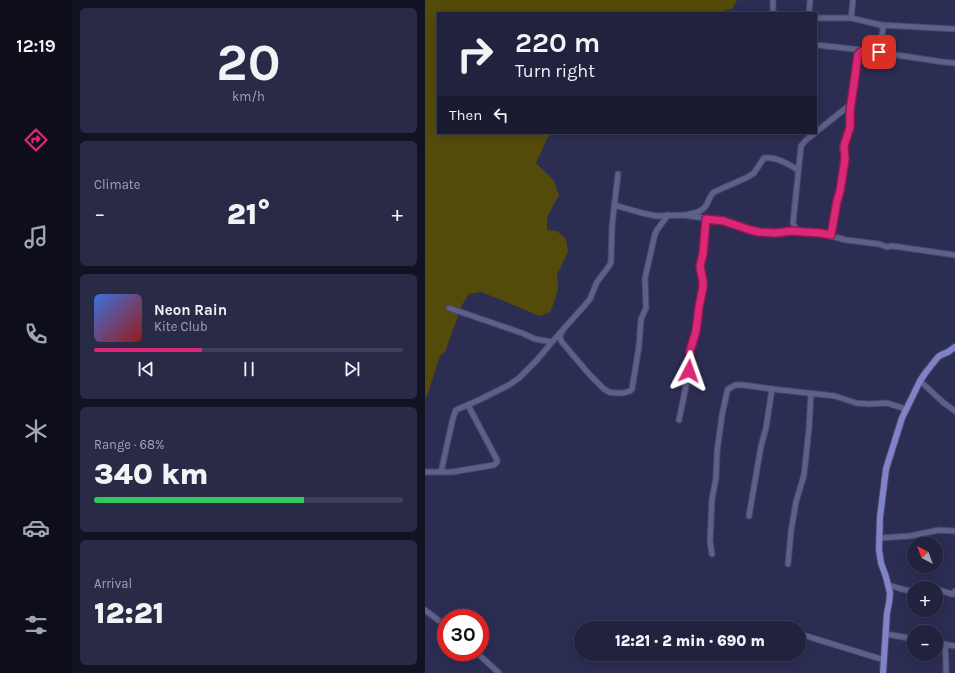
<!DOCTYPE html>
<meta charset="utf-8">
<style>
:root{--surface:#21223e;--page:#292a45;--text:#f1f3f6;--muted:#a2a4b0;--line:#3e3f58;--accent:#db2777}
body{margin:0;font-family:Karla,sans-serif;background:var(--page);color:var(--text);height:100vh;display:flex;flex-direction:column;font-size:15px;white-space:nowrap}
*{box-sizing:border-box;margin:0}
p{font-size:13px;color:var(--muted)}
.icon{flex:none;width:22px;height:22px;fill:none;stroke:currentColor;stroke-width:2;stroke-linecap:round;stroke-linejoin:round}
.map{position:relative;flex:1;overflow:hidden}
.drawer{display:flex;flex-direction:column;gap:8px;padding:8px;background:#121322;width:353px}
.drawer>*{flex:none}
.hud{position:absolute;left:12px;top:12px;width:380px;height:122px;border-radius:0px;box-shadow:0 2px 10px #0003,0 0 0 1px var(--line);background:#21223e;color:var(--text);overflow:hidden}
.needle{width:26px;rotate:319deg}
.fabs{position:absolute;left:482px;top:537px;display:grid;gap:8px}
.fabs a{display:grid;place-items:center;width:36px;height:36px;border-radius:50%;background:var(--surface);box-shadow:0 2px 10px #0003,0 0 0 1px var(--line);font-size:20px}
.speed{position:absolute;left:12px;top:609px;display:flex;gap:8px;font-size:20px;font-weight:700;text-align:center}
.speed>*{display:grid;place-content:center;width:52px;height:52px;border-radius:50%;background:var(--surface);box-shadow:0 2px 10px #0003,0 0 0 1px var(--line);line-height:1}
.speed .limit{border:6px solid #d22;background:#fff;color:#111}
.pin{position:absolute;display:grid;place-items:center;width:34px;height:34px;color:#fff;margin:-17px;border-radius:8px;box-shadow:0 2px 6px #0006}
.me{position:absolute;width:44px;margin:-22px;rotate:4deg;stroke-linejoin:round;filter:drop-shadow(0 0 3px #0008)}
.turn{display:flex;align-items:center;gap:14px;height:84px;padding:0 12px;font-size:18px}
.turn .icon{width:52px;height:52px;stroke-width:2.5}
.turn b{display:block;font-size:28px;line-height:34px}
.then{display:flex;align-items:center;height:38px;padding:0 12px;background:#0003;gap:8px;font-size:15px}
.big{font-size:30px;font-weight:800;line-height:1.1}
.drawer .tile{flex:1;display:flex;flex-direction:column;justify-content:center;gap:6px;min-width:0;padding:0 14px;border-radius:6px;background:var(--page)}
.drawer .dial{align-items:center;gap:0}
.dial b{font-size:52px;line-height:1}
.song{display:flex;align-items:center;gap:12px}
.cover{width:48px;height:48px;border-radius:6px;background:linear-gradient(135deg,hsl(220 70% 55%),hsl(0 70% 35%))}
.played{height:4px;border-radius:2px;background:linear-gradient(90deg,var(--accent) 35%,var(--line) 35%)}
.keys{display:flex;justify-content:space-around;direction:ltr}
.heat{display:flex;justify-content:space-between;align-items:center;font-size:22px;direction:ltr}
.charge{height:6px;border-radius:3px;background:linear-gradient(90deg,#34c759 68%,var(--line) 0)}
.trip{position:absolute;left:149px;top:621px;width:232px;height:40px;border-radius:20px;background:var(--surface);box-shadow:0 2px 10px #0003,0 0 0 1px var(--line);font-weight:800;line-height:40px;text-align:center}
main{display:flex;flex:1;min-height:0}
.menu{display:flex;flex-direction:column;width:72px;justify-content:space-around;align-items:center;background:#0d0e19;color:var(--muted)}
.menu .icon{width:28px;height:28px}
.menu .active{color:var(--accent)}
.menu b{font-size:18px;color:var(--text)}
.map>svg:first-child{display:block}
</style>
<main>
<nav class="menu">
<b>12:19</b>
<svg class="icon active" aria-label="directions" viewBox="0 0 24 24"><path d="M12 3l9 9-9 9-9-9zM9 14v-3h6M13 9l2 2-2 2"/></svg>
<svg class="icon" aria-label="music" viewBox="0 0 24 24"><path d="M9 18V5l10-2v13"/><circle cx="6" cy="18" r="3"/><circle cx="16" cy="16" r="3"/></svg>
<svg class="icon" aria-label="phone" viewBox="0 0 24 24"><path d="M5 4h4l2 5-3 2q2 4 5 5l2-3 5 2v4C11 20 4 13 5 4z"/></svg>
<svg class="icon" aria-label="climate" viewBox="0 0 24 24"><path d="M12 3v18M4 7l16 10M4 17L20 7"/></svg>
<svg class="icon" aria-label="car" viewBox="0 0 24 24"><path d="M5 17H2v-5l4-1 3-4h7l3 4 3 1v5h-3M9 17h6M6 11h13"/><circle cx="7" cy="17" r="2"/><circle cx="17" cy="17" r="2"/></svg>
<svg class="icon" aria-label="filters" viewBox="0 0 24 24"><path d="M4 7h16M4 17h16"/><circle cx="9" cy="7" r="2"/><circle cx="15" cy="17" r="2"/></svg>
</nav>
<section class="drawer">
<div class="tile dial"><b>20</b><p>km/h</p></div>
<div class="tile"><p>Climate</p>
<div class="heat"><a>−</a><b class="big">21°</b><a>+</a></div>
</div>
<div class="tile">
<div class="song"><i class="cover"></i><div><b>Neon Rain</b><p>Kite Club</p></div></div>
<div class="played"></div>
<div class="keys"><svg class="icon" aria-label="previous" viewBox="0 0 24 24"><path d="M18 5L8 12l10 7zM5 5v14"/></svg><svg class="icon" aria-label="pause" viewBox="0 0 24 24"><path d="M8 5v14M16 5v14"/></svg><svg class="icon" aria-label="next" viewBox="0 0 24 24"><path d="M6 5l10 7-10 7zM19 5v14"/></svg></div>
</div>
<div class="tile"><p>Range · 68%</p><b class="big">340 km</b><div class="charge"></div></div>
<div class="tile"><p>Arrival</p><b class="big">12:21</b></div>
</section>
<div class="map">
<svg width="530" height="673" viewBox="0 0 530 673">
<rect width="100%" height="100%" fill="#2c2d53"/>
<path fill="#544b0a" d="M 0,0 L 312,0 L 307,9 L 287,13 L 13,13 L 13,133 L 127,133 L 122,139 L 111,163 L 129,181 L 134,195 L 122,217 L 122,230 L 132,231 L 141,239 L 143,252 L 132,275 L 133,288 L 130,300 L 125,312 L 114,316 L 91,306 L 56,292 L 44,294 L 37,305 L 20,352 L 15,356 L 3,393 L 0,399 Z"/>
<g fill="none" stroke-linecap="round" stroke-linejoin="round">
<g stroke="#484768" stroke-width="7">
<g id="minor">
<path d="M 348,0 L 348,13"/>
<path d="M 384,13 L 385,0"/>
<path d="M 391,18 L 426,18 L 456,25 L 530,29"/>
<path d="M 426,18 L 428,0"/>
<path d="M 391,45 L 438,50 L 518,62 L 530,63"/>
<path d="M 454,52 L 458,29 L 456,25"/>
<path d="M 391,132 L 426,104"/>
<path d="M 189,205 L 217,213 L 231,216 L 258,215 L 299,221 L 333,232 L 351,233 L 365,231 L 395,233 L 421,240 L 454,244 L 462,247 L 467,246 L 530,255"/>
<path d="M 261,215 C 269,213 278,212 282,204 C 284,199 285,196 289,192 L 323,177 L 329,173 L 339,158 C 351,156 363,164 373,170"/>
<path d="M 373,232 L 370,227 L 368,223 L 376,146 L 381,140 L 390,133"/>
<path d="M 406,235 L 412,201 L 415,191 L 420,159 L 419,145 L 425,127 L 425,111 L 431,62 C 432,57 433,53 438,50"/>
<path d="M 24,308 L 97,333 L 110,339 L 127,342"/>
<path d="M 137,332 L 135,336 L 136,341 L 164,374 L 179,389 L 184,392 L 189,393 L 198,393 L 205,391 L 207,389 L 214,346 L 216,319 L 221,308 L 220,278 L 230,234 L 232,230 L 243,215"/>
<path d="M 495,381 L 519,403 L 530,411"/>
<path d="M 254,420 L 264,371 L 265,351 L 271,331 L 274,307 L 278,287 L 278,282 L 275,266 L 278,254 L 281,219"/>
<path d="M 0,472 L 27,472 L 69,465 L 72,462 L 72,460 L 43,405"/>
<path d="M 16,472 L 27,422 L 30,412 L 31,410 L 56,399 L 84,385 L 94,378 L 112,360 L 127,342 L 160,305 L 165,299 L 172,282 L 184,266 L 186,262 L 187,226 L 193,174"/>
<path d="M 324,516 L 336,446 L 341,428 L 347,389"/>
<path d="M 454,538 L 485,536 L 514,530 L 530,531"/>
<path d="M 287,554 L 285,541 L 287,499 L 291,478 L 292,452 L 297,415 L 302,392 L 303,389 L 307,387 L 310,385 L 318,385 L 347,389 L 410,396 L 431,403 L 444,404 L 462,403 L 481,409"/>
<path d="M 363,564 L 366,531 L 371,502 L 379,475 L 384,428 L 386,393"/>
<path d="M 463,585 L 480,590 L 489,591"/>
<path d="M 511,589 L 527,594 L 529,594 L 530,591"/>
<path d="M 0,610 L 21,626"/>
<path d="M 375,634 L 459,660"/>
<path d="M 461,634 L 489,639"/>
<path d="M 511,643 L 530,646"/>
<path d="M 520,644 L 521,664 L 521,673"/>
<path d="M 51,652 L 74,673"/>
</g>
</g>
<g stroke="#484768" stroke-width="8">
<path id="major" d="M 458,673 L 462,613 L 464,603 L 465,593 L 461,577 L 456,563 L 454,550 L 455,517 L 461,469 L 477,418 L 495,381 L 501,372 L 513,357 L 516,355 L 523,352 L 530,347"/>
</g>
<use href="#minor" stroke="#5d608a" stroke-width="5"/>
<use href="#major" stroke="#7f83c7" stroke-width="6"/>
</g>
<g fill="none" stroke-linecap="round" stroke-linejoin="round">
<g stroke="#8e194d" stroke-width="10">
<path id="route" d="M 264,371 L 265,351 L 271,331 L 274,307 L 278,287 L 278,282 L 275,266 L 278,254 L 281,219 L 299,221 L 325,230 L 334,232 L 351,233 L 365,231 L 395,233 L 406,235 L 412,201 L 415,191 L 420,159 L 419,146 L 425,127 L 425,111 L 433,55 C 438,47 446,51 454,52"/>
</g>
<use href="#route" stroke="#db2777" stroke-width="7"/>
</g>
</svg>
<div class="fabs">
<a><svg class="needle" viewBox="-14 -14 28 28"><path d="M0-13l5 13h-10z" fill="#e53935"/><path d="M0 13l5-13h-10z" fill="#a2a4b0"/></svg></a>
<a>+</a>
<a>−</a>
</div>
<div class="speed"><div class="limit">30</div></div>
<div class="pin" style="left:454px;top:52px;background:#d93025"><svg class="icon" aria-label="arrive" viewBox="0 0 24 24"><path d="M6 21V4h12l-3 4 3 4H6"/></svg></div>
<svg class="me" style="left:264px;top:371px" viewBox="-20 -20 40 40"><path d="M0-17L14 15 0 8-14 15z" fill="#db2777" stroke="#fff" stroke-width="4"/></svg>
<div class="trip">12:21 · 2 min · 690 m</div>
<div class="hud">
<div class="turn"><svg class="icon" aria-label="right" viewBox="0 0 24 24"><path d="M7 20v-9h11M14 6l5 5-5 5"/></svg><div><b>220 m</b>Turn right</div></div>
<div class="then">Then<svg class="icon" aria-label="left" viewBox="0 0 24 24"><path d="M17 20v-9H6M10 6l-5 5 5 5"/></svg></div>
</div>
</div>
</main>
